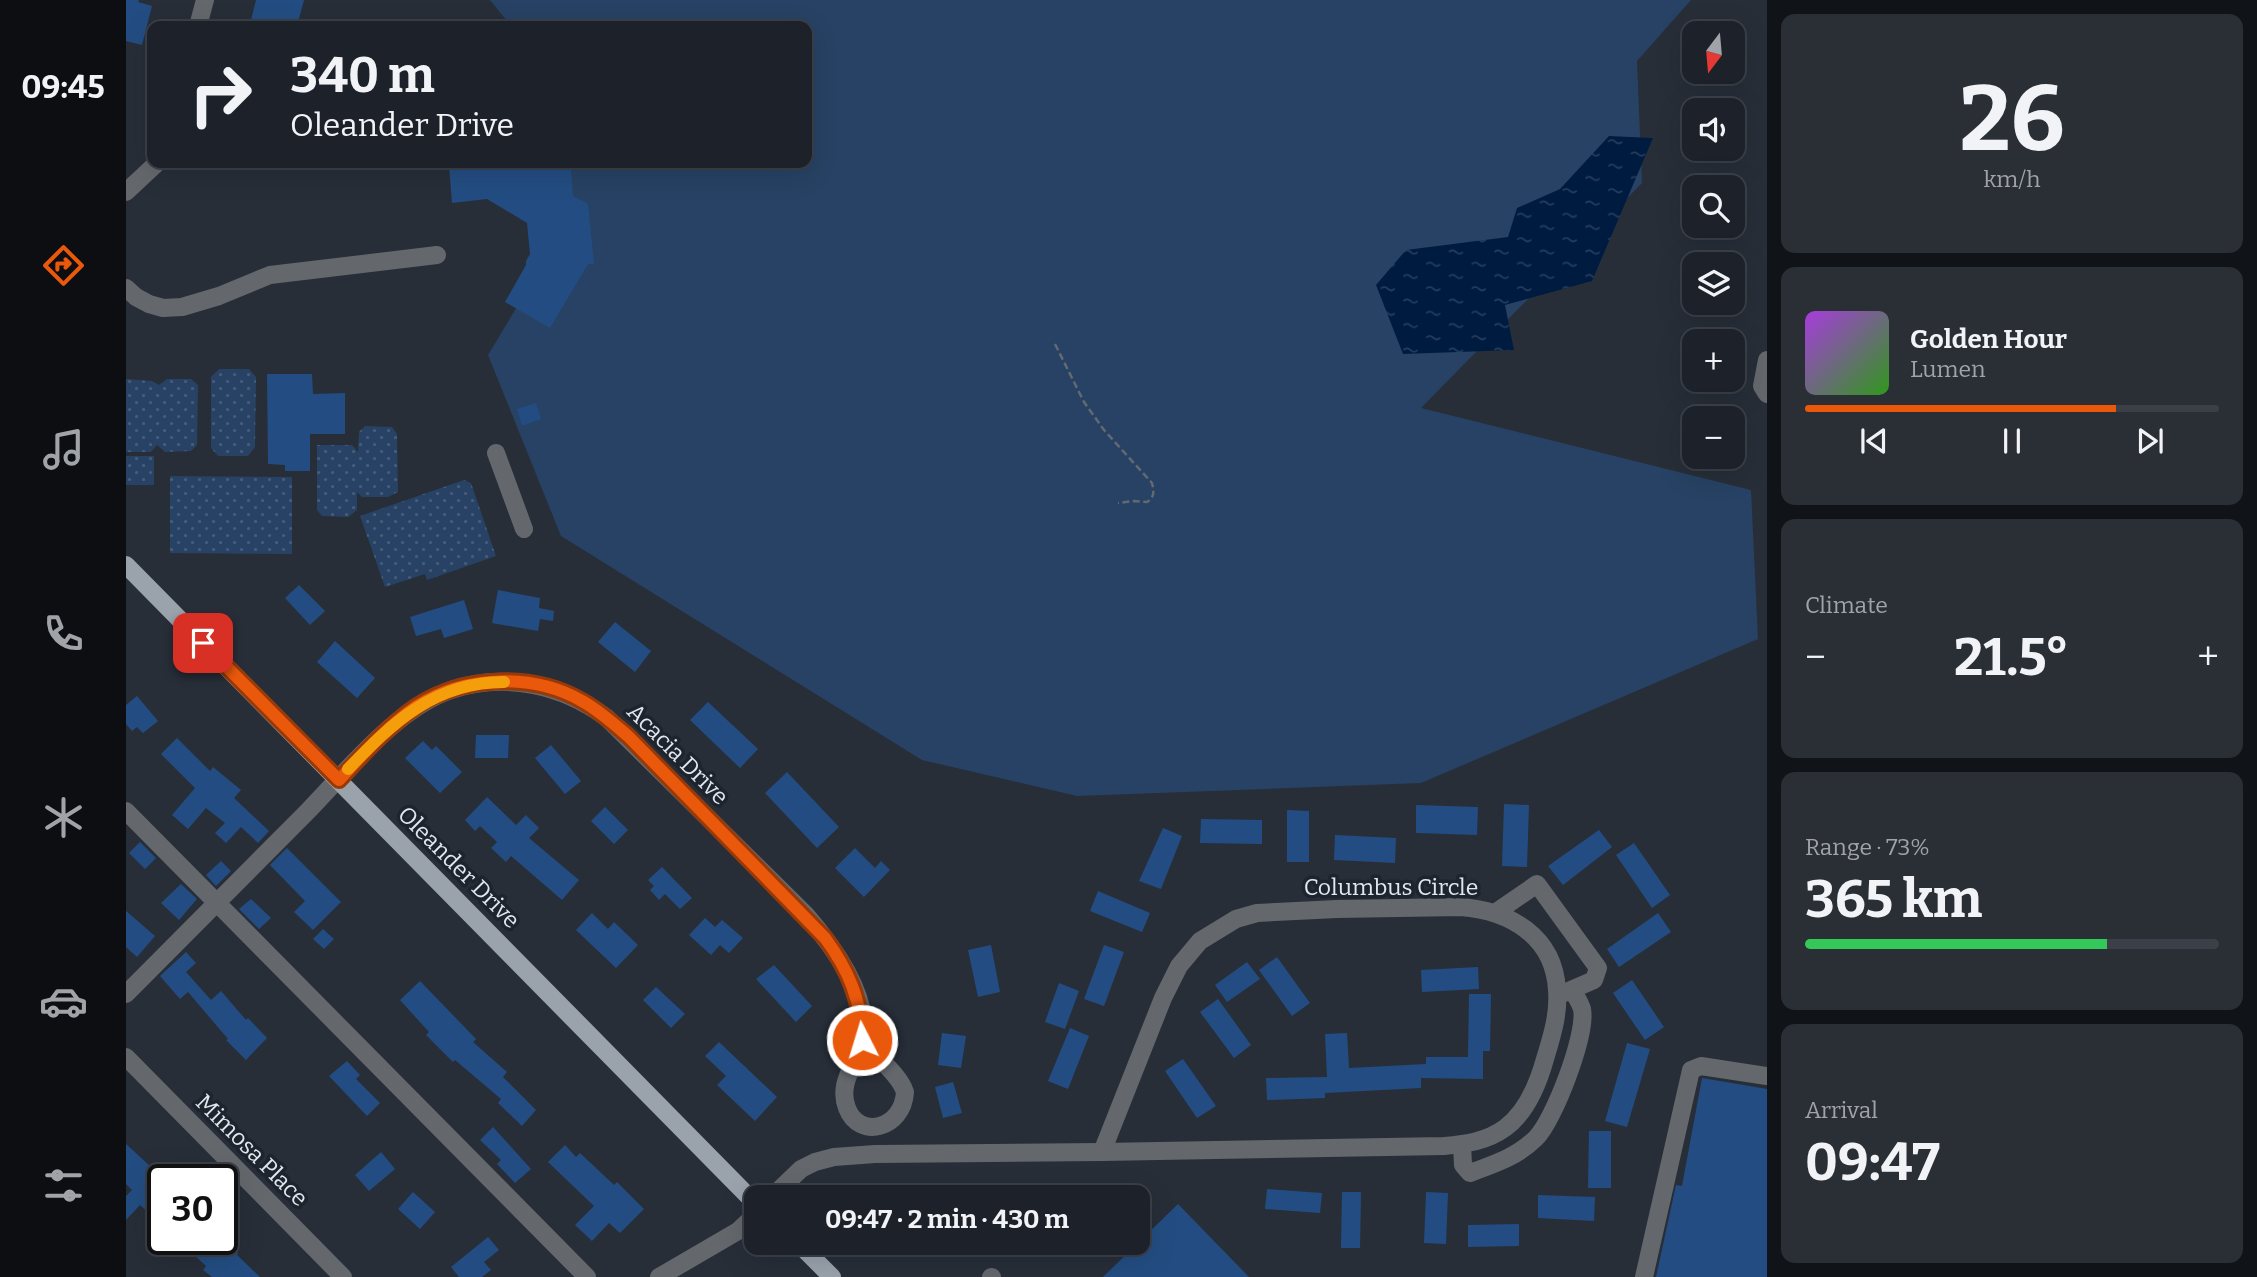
<!DOCTYPE html>
<meta charset="utf-8">
<style>
:root{--surface:#1d222a;--page:#2a2f36;--text:#f1f3f6;--muted:#a0a4a8;--line:#3b3f47;--accent:#ea580c}
body{margin:0;font-family:Bitter,serif;background:var(--page);color:var(--text);height:100vh;display:flex;flex-direction:column;font-size:26px;white-space:nowrap}
*{box-sizing:border-box;margin:0}
p{font-size:23px;color:var(--muted)}
.icon{flex:none;width:38px;height:38px;fill:none;stroke:currentColor;stroke-width:2;stroke-linecap:round;stroke-linejoin:round}
.map{position:relative;flex:1;overflow:hidden}
.drawer{display:flex;flex-direction:column;gap:14px;padding:14px;background:#101317;width:490px}
.drawer>*{flex:none}
.hud{position:absolute;left:21px;top:21px;width:665px;height:147px;border-radius:14px;box-shadow:0 7px 28px #0002,0 0 0 2px var(--line);background:#1d222a;color:var(--text);overflow:hidden}
.needle{width:46px;rotate:196deg}
.fabs{position:absolute;left:1556px;top:21px;display:grid;gap:14px}
.fabs a{display:grid;place-items:center;width:63px;height:63px;border-radius:14px;background:var(--surface);box-shadow:0 7px 28px #0002,0 0 0 2px var(--line);font-size:35px}
.speed{position:absolute;left:21px;top:1164px;display:flex;gap:14px;font-size:35px;font-weight:700;text-align:center}
.speed>*{display:grid;place-content:center;width:91px;height:91px;border-radius:50%;background:var(--surface);box-shadow:0 7px 28px #0002,0 0 0 2px var(--line);line-height:1}
.speed .limit{border:4px solid #111;border-radius:10px;background:#fff;color:#111}
.pin{position:absolute;display:grid;place-items:center;width:60px;height:60px;color:#fff;margin:-30px;border-radius:14px;box-shadow:0 4px 10px #0006}
.me{position:absolute;width:77px;margin:-38px;rotate:355deg;stroke-linejoin:round;filter:drop-shadow(0 0 5px #0008)}
.turn{display:flex;align-items:center;gap:24px;height:147px;padding:0 28px;font-size:32px}
.turn .icon{width:91px;height:91px;stroke-width:2.5}
.turn b{display:block;font-size:49px;line-height:60px}
.big{font-size:52px;font-weight:700;line-height:1.1}
.drawer .widget{flex:1;display:flex;flex-direction:column;justify-content:center;gap:10px;min-width:0;padding:0 24px;border-radius:14px;background:var(--page)}
.drawer .dial{align-items:center;gap:0}
.dial b{font-size:91px;line-height:1}
.song{display:flex;align-items:center;gap:21px}
.cover{width:84px;height:84px;border-radius:10px;background:linear-gradient(135deg,hsl(280 70% 55%),hsl(110 70% 35%))}
.played{height:7px;border-radius:4px;background:linear-gradient(90deg,var(--accent) 75%,var(--line) 75%)}
.keys{display:flex;justify-content:space-around;direction:ltr}
.heat{display:flex;justify-content:space-between;align-items:center;font-size:38px;direction:ltr}
.charge{height:10px;border-radius:5px;background:linear-gradient(90deg,#34c759 73%,var(--line) 0)}
.trip{position:absolute;left:618px;top:1185px;width:406px;height:70px;border-radius:14px;background:var(--surface);box-shadow:0 7px 28px #0002,0 0 0 2px var(--line);font-weight:700;line-height:70px;text-align:center}
main{display:flex;flex:1;min-height:0}
.dock{display:flex;flex-direction:column;width:126px;justify-content:space-around;align-items:center;background:#0c0e11;color:var(--muted)}
.dock .icon{width:49px;height:49px}
.dock .on{color:var(--accent)}
.dock b{font-size:32px;color:var(--text)}
.map>svg:first-child{display:block}
</style>
<main>
<nav class="dock">
<b>09:45</b>
<svg class="icon on" aria-label="directions" viewBox="0 0 24 24"><path d="M12 3l9 9-9 9-9-9zM9 14v-3h6M13 9l2 2-2 2"/></svg>
<svg class="icon" aria-label="music" viewBox="0 0 24 24"><path d="M9 18V5l10-2v13"/><circle cx="6" cy="18" r="3"/><circle cx="16" cy="16" r="3"/></svg>
<svg class="icon" aria-label="phone" viewBox="0 0 24 24"><path d="M5 4h4l2 5-3 2q2 4 5 5l2-3 5 2v4C11 20 4 13 5 4z"/></svg>
<svg class="icon" aria-label="climate" viewBox="0 0 24 24"><path d="M12 3v18M4 7l16 10M4 17L20 7"/></svg>
<svg class="icon" aria-label="car" viewBox="0 0 24 24"><path d="M5 17H2v-5l4-1 3-4h7l3 4 3 1v5h-3M9 17h6M6 11h13"/><circle cx="7" cy="17" r="2"/><circle cx="17" cy="17" r="2"/></svg>
<svg class="icon" aria-label="filters" viewBox="0 0 24 24"><path d="M4 7h16M4 17h16"/><circle cx="9" cy="7" r="2"/><circle cx="15" cy="17" r="2"/></svg>
</nav>
<div class="map">
<svg width="1641" height="1277" viewBox="0 0 1641 1277">
<defs>
<pattern id="park-dots" width="8" height="8" patternUnits="userSpaceOnUse" patternTransform="scale(1.75)"><rect width="8" height="8" fill="#274264"/><path d="M2 2h.1M6 6h.1" fill="none" stroke="#465d7a" stroke-width="1.8" stroke-linecap="round"/></pattern>
<pattern id="water-ripples" width="26" height="14" patternUnits="userSpaceOnUse" patternTransform="scale(1.75)"><rect width="26" height="14" fill="#001b40"/><path d="M2 4q2-2 4 0t4 0M15 11q2-2 4 0t4 0" fill="none" stroke="#253c5c"/></pattern>
</defs>
<rect width="100%" height="100%" fill="#272e38"/>
<path fill="#274264" d="M 364,0 L 1565,0 L 1511,61 L 1516,183 L 1295,408 L 1625,490 L 1632,639 L 1295,783 L 951,796 L 796,760 L 435,536 L 362,355 L 448,212 L 438,163 L 681,163 L 681,26 L 385,26 Z"/>
<g fill="url(#park-dots)">
<path d="M 93,369 L 123,369 L 130,377 L 129,447 L 122,456 L 92,456 L 85,448 L 85,377 Z"/>
<path d="M 0,379 L 26,381 L 33,385 L 41,379 L 65,379 L 72,385 L 71,445 L 65,451 L 39,452 L 31,445 L 25,452 L 0,452 Z"/>
<path d="M 239,426 L 266,427 L 271,434 L 272,492 L 262,497 L 236,497 L 231,492 L 231,510 L 222,517 L 196,516 L 191,510 L 191,445 L 226,445 L 232,452 L 233,432 Z"/>
<rect x="0" y="456" width="28" height="29"/>
<path d="M 44,476 L 166,477 L 166,554 L 44,553 Z"/>
<path d="M 338,480 L 345,483 L 370,556 L 301,580 L 299,574 L 259,587 L 234,516 Z"/>
</g>
<path fill="url(#water-ripples)" d="M 1483,136 L 1527,138 L 1466,281 L 1379,305 L 1388,350 L 1277,354 L 1250,285 L 1280,250 L 1382,237 L 1391,208 L 1434,189 Z"/>
<g fill="#234d82">
<path d="M 0,0 L 13,0 L 12,2 L 26,6 L 16,45 L 0,41 Z"/>
<path d="M 130,0 L 178,0 L 171,26 L 134,26 L 124,24 Z"/>
<path d="M 352,163 L 449,163 L 445,170 L 447,196 L 462,204 L 468,264 L 462,264 L 424,328 L 379,302 L 400,265 L 400,261 L 404,254 L 401,223 L 361,199 L 326,203 L 323,166 Z"/>
<path d="M 141,374 L 186,374 L 187,394 L 219,393 L 219,434 L 184,434 L 184,471 L 159,471 L 159,465 L 142,464 Z"/>
<path d="M 410,403 L 415,419 L 396,426 L 391,409 Z"/>
<path d="M 173,585 L 199,611 L 184,625 L 159,598 Z"/>
<path d="M 372,590 L 414,598 L 413,608 L 428,611 L 427,621 L 414,619 L 412,631 L 366,623 Z"/>
<path d="M 338,600 L 347,629 L 318,638 L 315,629 L 290,636 L 284,617 Z"/>
<path d="M 489,622 L 525,651 L 509,672 L 472,642 Z"/>
<path d="M 209,641 L 249,678 L 231,698 L 191,662 Z"/>
<path d="M 11,696 L 32,721 L 17,733 L 11,727 L 6,731 L 0,724 L 0,705 Z"/>
<path d="M 582,702 L 632,749 L 614,768 L 564,720 Z"/>
<path d="M 350,735 L 383,735 L 382,758 L 349,758 Z"/>
<path d="M 51,738 L 84,771 L 87,767 L 115,790 L 108,798 L 143,831 L 132,843 L 115,827 L 100,843 L 89,833 L 99,823 L 80,808 L 62,829 L 46,815 L 69,788 L 35,754 Z"/>
<path d="M 297,741 L 306,750 L 310,746 L 336,772 L 314,793 L 279,758 Z"/>
<path d="M 425,745 L 455,781 L 439,794 L 409,758 Z"/>
<path d="M 661,772 L 713,827 L 691,848 L 639,793 Z"/>
<path d="M 361,797 L 390,825 L 400,815 L 413,828 L 403,838 L 453,880 L 436,900 L 385,856 L 380,862 L 365,848 L 371,842 L 354,826 L 349,831 L 339,820 Z"/>
<path d="M 1378,804 L 1403,805 L 1401,867 L 1376,866 Z"/>
<path d="M 1290,805 L 1352,807 L 1351,835 L 1290,833 Z"/>
<path d="M 479,807 L 502,830 L 488,844 L 465,821 Z"/>
<path d="M 1161,810 L 1183,811 L 1183,862 L 1161,862 Z"/>
<path d="M 1075,819 L 1136,820 L 1136,844 L 1074,843 Z"/>
<path d="M 1037,828 L 1056,836 L 1035,889 L 1013,881 Z"/>
<path d="M 1473,830 L 1486,847 L 1437,885 L 1422,866 Z"/>
<path d="M 1209,835 L 1270,838 L 1269,863 L 1208,860 Z"/>
<path d="M 14,842 L 30,858 L 19,869 L 3,853 Z"/>
<path d="M 1508,843 L 1544,895 L 1526,908 L 1490,855 Z"/>
<path d="M 161,848 L 215,902 L 187,930 L 168,912 L 179,901 L 144,865 Z"/>
<path d="M 729,848 L 749,868 L 755,861 L 764,870 L 738,897 L 709,868 Z"/>
<path d="M 95,861 L 105,871 L 90,886 L 80,875 Z"/>
<path d="M 536,867 L 566,898 L 554,909 L 539,894 L 533,900 L 524,890 L 528,886 L 522,880 Z"/>
<path d="M 55,884 L 71,899 L 53,920 L 35,903 Z"/>
<path d="M 972,891 L 1024,913 L 1016,932 L 964,911 Z"/>
<path d="M 125,899 L 145,918 L 133,929 L 113,909 Z"/>
<path d="M 0,911 L 29,936 L 11,957 L 0,947 Z"/>
<path d="M 466,913 L 482,929 L 488,922 L 512,945 L 490,968 L 450,930 Z"/>
<path d="M 1532,913 L 1545,932 L 1493,967 L 1481,949 Z"/>
<path d="M 579,918 L 589,927 L 596,920 L 617,938 L 603,953 L 594,945 L 585,955 L 563,935 Z"/>
<path d="M 197,929 L 208,939 L 198,949 L 187,939 Z"/>
<path d="M 865,945 L 874,992 L 852,997 L 842,950 Z"/>
<path d="M 978,945 L 998,952 L 978,1006 L 958,999 Z"/>
<path d="M 60,952 L 70,963 L 60,972 L 85,1000 L 95,991 L 120,1020 L 122,1018 L 141,1038 L 120,1060 L 100,1040 L 102,1039 L 62,992 L 54,999 L 34,976 Z"/>
<path d="M 1151,957 L 1184,1003 L 1166,1016 L 1133,970 Z"/>
<path d="M 1121,962 L 1134,979 L 1101,1002 L 1089,985 Z"/>
<path d="M 648,965 L 686,1006 L 670,1022 L 630,979 Z"/>
<path d="M 1352,967 L 1353,989 L 1296,992 L 1295,970 Z"/>
<path d="M 1506,980 L 1538,1027 L 1519,1040 L 1487,993 Z"/>
<path d="M 294,981 L 350,1039 L 347,1042 L 381,1072 L 377,1077 L 410,1110 L 396,1126 L 372,1103 L 375,1099 L 329,1060 L 327,1062 L 300,1035 L 303,1032 L 274,1000 Z"/>
<path d="M 933,983 L 953,991 L 939,1029 L 919,1022 Z"/>
<path d="M 530,987 L 559,1014 L 545,1028 L 517,1000 Z"/>
<path d="M 1343,994 L 1365,994 L 1364,1051 L 1357,1051 L 1357,1079 L 1295,1078 L 1295,1088 L 1199,1093 L 1199,1098 L 1141,1100 L 1140,1078 L 1201,1077 L 1199,1034 L 1221,1033 L 1223,1068 L 1300,1064 L 1300,1057 L 1342,1057 Z"/>
<path d="M 1092,999 L 1125,1045 L 1108,1058 L 1074,1012 Z"/>
<path d="M 944,1028 L 963,1036 L 942,1089 L 922,1081 Z"/>
<path d="M 816,1033 L 840,1036 L 835,1068 L 812,1065 Z"/>
<path d="M 593,1042 L 651,1097 L 629,1121 L 591,1085 L 600,1076 L 579,1056 Z"/>
<path d="M 1501,1043 L 1524,1049 L 1501,1127 L 1479,1121 Z"/>
<path d="M 1057,1059 L 1090,1106 L 1071,1118 L 1039,1071 Z"/>
<path d="M 221,1061 L 234,1075 L 230,1079 L 254,1103 L 241,1116 L 203,1076 Z"/>
<path d="M 1576,1078 L 1641,1089 L 1641,1277 L 1530,1277 L 1550,1185 L 1556,1186 Z"/>
<path d="M 827,1082 L 836,1113 L 817,1118 L 809,1087 Z"/>
<path d="M 367,1127 L 405,1169 L 389,1183 L 371,1164 L 375,1160 L 354,1140 Z"/>
<path d="M 1463,1131 L 1485,1131 L 1485,1188 L 1462,1188 Z"/>
<path d="M 0,1144 L 37,1178 L 37,1226 L 14,1205 L 0,1220 L 0,1196 L 6,1190 L 0,1184 Z"/>
<path d="M 439,1145 L 450,1157 L 454,1153 L 488,1185 L 491,1182 L 518,1209 L 494,1233 L 483,1223 L 466,1241 L 449,1225 L 468,1206 L 422,1162 Z"/>
<path d="M 255,1152 L 269,1169 L 243,1191 L 229,1175 Z"/>
<path d="M 1141,1189 L 1196,1193 L 1194,1213 L 1139,1209 Z"/>
<path d="M 287,1192 L 309,1212 L 294,1229 L 272,1209 Z"/>
<path d="M 1216,1192 L 1235,1192 L 1234,1248 L 1215,1248 Z"/>
<path d="M 1300,1192 L 1322,1193 L 1320,1244 L 1298,1243 Z"/>
<path d="M 1412,1195 L 1469,1197 L 1468,1221 L 1412,1218 Z"/>
<path d="M 1052,1204 L 1123,1277 L 977,1277 Z"/>
<path d="M 1393,1224 L 1393,1246 L 1342,1247 L 1342,1225 Z"/>
<path d="M 362,1237 L 373,1250 L 358,1262 L 365,1270 L 356,1277 L 333,1277 L 325,1267 Z"/>
<path d="M 51,1239 L 96,1239 L 112,1253 L 111,1255 L 134,1277 L 86,1277 L 77,1270 L 80,1266 Z"/>
</g>
<g fill="none" stroke-linecap="round" stroke-linejoin="round">
<path stroke="#626971" stroke-width="2.5" stroke-dasharray="7 3.5" stroke-linecap="butt" d="M 929,344 L 958,402 L 978,430 L 1026,483 C 1028,491 1029,497 1021,502 L 1008,501 L 992,503"/>
<g stroke="#64686d" stroke-width="18">
<path d="M 72,26 L 79,0"/>
<path d="M 0,192 L 31,163"/>
<path d="M 0,288 L 10,297 L 23,304 L 37,308 L 56,307 L 93,296 L 144,275 L 311,255"/>
<path d="M 1641,360 L 1636,386 L 1641,394"/>
<path d="M 370,453 L 398,529"/>
<path d="M 0,811 L 461,1277"/>
<path d="M 1335,907 C 1384,911 1428,936 1431,990 C 1433,1014 1426,1036 1419,1059 C 1412,1084 1401,1112 1379,1128 C 1361,1141 1341,1144 1318,1146 L 976,1152 L 1037,998 L 1053,966 L 1074,941 L 1110,919 L 1131,913 L 1211,909 Z"/>
<path d="M 1369,913 L 1411,884 L 1472,968 L 1468,980 L 1438,993"/>
<path d="M 0,994 C 60,934 120,873 180,813 C 220,772 271,708 325,690 C 379,672 437,685 481,718 L 680,915 C 706,945 745,997 736,1040 C 731,1063 711,1083 721,1108 C 733,1140 777,1129 779,1092 C 773,1074 749,1056 736,1040"/>
<path d="M 0,1057 L 217,1277"/>
<path d="M 1336,1145 L 1337,1165 L 1344,1173 C 1368,1164 1391,1157 1410,1138 C 1428,1120 1461,1034 1456,1009 C 1454,1002 1449,995 1446,990"/>
<path d="M 646,1197 L 675,1169 L 689,1162 L 708,1157 L 749,1154 L 976,1152"/>
<path d="M 533,1277 L 612,1231 L 630,1214"/>
<path d="M 865,1277 L 866,1277"/>
<path d="M 1518,1277 L 1565,1070 L 1575,1066 L 1641,1076"/>
</g>
<g stroke="#9aa2ac" stroke-width="18">
<path d="M 0,565 L 630,1204"/>
<path d="M 671,1242 L 706,1277"/>
</g>
</g>
<g fill="none" stroke-linecap="round" stroke-linejoin="round">
<g stroke="#983908" stroke-width="18">
<path id="route" d="M 77,643 L 213,780 C 237,754 262,726 291,706 C 339,675 407,673 456,701 C 474,711 488,724 503,737 L 699,938 C 722,969 736,1001 736,1040"/>
</g>
<use href="#route" stroke="#ea580c" stroke-width="12"/>
<path stroke="#f59e0b" stroke-width="12" d="M 222,769 C 267,722 309,682 378,682"/>
</g>
<g text-anchor="middle" stroke-width="7" stroke-linejoin="round" paint-order="stroke">
<g font-size="23" fill="#e2e7ed" stroke="#1d242e">
<text transform="translate(552 754) rotate(45)" y="8">Acacia Drive</text>
<text transform="translate(333 867) rotate(45)" y="8">Oleander Drive</text>
<text x="1265" y="895">Columbus Circle</text>
<text transform="translate(126 1150) rotate(45)" y="8">Mimosa Place</text>
</g>
</g>
</svg>
<div class="fabs">
<a><svg class="needle" viewBox="-14 -14 28 28"><path d="M0-13l5 13h-10z" fill="#e53935"/><path d="M0 13l5-13h-10z" fill="#a0a4a8"/></svg></a>
<a><svg class="icon" aria-label="sound" viewBox="0 0 24 24"><path d="M4 9h4l5-4v14l-5-4H4zM17 9q2 3 0 6"/></svg></a>
<a><svg class="icon" aria-label="search" viewBox="0 0 24 24"><circle cx="10" cy="10" r="6"/><path d="M15 15l6 6"/></svg></a>
<a><svg class="icon" aria-label="layers" viewBox="0 0 24 24"><path d="M12 4l9 5-9 5-9-5zM3 14l9 5 9-5"/></svg></a>
<a>+</a>
<a>−</a>
</div>
<div class="speed"><div class="limit">30</div></div>
<div class="pin" style="left:77px;top:643px;background:#d93025"><svg class="icon" aria-label="arrive" viewBox="0 0 24 24"><path d="M6 21V4h12l-3 4 3 4H6"/></svg></div>
<svg class="me" style="left:736px;top:1040px" viewBox="-20 -20 40 40"><circle r="17" fill="#ea580c" stroke="#fff" stroke-width="3"/><path d="M0-11L8 9 0 5-8 9z" fill="#fff"/></svg>
<div class="trip">09:47 · 2 min · 430 m</div>
<div class="hud">
<div class="turn"><svg class="icon" aria-label="right" viewBox="0 0 24 24"><path d="M7 20v-9h11M14 6l5 5-5 5"/></svg><div><b>340 m</b>Oleander Drive</div></div>
</div>
</div>
<section class="drawer">
<div class="widget dial"><b>26</b><p>km/h</p></div>
<div class="widget">
<div class="song"><i class="cover"></i><div><b>Golden Hour</b><p>Lumen</p></div></div>
<div class="played"></div>
<div class="keys"><svg class="icon" aria-label="previous" viewBox="0 0 24 24"><path d="M18 5L8 12l10 7zM5 5v14"/></svg><svg class="icon" aria-label="pause" viewBox="0 0 24 24"><path d="M8 5v14M16 5v14"/></svg><svg class="icon" aria-label="next" viewBox="0 0 24 24"><path d="M6 5l10 7-10 7zM19 5v14"/></svg></div>
</div>
<div class="widget"><p>Climate</p>
<div class="heat"><a>−</a><b class="big">21.5°</b><a>+</a></div>
</div>
<div class="widget"><p>Range · 73%</p><b class="big">365 km</b><div class="charge"></div></div>
<div class="widget"><p>Arrival</p><b class="big">09:47</b></div>
</section>
</main>
